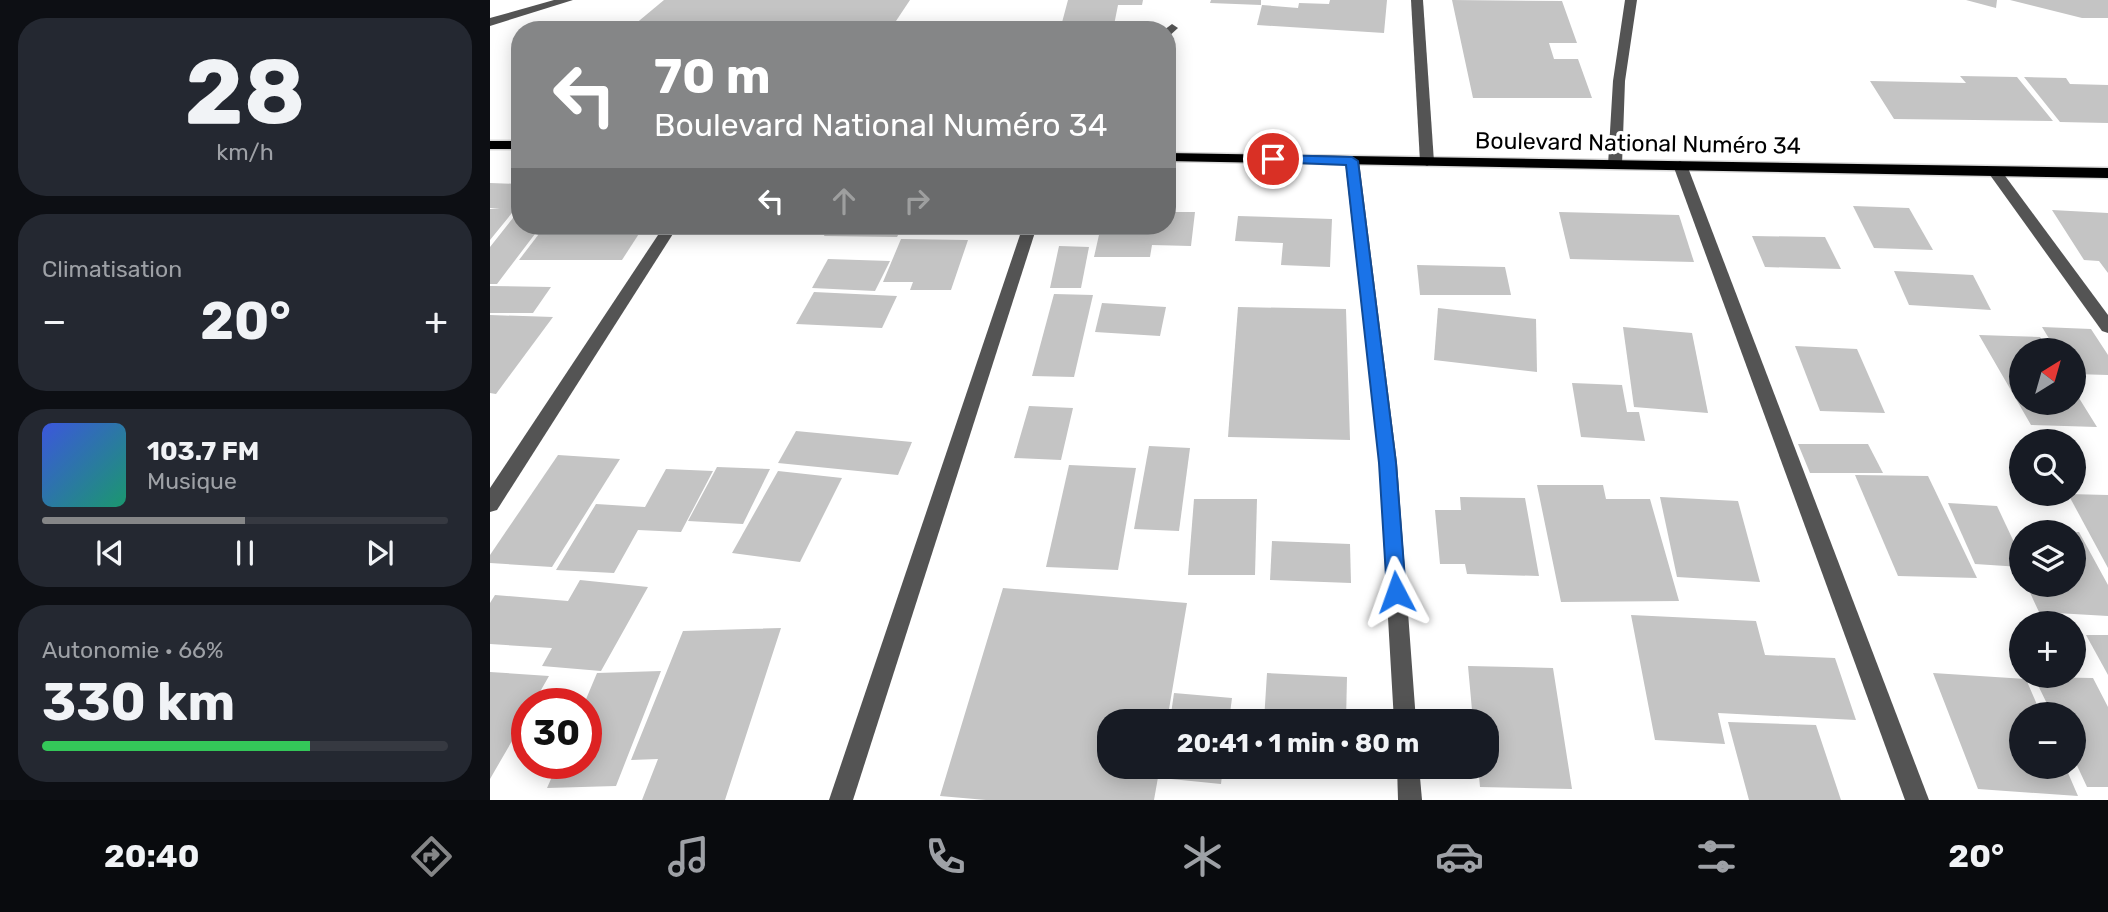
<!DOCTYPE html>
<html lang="fr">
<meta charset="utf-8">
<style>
:root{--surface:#171b24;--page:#242831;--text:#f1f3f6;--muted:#9ea1a6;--line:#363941;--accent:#858687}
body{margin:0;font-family:Rubik,sans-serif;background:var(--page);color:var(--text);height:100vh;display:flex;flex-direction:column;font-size:26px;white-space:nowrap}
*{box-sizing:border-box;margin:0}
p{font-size:23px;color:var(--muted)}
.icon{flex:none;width:38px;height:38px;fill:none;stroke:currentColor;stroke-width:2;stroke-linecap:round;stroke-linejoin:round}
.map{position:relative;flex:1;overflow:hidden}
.details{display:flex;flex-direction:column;gap:18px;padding:18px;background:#0d0f14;width:490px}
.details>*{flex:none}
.banner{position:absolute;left:21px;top:21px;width:665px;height:214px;border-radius:28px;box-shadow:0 4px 18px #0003;background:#858687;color:#fff;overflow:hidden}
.needle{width:46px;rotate:37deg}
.tools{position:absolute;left:1519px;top:338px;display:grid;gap:14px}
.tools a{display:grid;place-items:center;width:77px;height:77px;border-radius:50%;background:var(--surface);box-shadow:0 4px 18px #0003;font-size:35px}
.speed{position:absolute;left:21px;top:688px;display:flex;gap:14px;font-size:35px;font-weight:700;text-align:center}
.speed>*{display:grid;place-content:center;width:91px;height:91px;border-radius:50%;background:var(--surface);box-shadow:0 4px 18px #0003;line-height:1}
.speed .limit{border:10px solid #d22;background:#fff;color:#111}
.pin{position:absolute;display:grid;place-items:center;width:60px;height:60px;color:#fff;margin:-30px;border:4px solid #fff;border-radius:50%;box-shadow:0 2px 7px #0007}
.me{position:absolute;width:77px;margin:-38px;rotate:356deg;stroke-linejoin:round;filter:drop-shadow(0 0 5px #0008)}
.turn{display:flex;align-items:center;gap:24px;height:147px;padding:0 28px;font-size:32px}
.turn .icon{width:91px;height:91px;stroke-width:2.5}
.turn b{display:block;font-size:49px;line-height:60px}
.lanes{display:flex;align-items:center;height:66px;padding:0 28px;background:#0003;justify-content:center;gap:35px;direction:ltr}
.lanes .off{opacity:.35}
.big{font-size:52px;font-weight:700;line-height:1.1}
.details .widget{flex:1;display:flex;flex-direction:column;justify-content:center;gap:10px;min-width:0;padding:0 24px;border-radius:28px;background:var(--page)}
.details .dial{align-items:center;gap:0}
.dial b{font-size:91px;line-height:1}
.song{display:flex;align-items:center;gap:21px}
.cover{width:84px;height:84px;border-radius:10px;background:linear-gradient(135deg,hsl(230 70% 55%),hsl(160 70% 35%))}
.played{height:7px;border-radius:4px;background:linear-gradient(90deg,var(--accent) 50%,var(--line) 50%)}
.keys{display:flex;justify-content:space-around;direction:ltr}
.heat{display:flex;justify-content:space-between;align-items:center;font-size:38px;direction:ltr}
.charge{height:10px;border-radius:5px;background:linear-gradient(90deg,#34c759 66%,var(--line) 0)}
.trip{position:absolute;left:607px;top:709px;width:402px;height:70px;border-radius:28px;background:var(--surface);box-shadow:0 4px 18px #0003;font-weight:700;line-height:70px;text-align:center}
.tabs{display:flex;height:112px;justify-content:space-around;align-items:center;background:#090b0e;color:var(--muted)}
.tabs .icon{width:49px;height:49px}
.tabs .current{color:var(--accent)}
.tabs b{font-size:32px;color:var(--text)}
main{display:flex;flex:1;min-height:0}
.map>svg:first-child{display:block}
</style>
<main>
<section class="details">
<div class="widget dial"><b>28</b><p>km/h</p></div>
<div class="widget"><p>Climatisation</p>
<div class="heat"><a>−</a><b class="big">20°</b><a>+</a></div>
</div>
<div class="widget">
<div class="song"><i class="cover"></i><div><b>103.7 FM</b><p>Musique</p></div></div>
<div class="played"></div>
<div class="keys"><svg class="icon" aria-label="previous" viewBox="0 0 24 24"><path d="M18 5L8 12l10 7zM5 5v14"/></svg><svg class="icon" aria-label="pause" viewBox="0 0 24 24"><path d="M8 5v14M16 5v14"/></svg><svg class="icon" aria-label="next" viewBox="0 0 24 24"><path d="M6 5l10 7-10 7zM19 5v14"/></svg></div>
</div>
<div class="widget"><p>Autonomie · 66%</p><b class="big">330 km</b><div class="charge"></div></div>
</section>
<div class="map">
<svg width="1618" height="800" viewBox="0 0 1618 800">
<rect width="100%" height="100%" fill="#fff"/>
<g fill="#c4c4c4">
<path d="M 174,0 L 420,0 L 400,30 L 138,30 Z"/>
<path d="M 578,0 L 653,0 L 652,5 L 628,5 L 623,30 L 570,30 Z"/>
<path d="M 721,0 L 771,0 L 771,5 L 720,3 Z"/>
<path d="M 840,0 L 897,0 L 894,33 L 767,25 L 772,5 L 808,8 L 809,3 L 839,4 Z"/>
<path d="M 962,0 L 1072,1 L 1087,43 L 1059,43 L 1064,59 L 1088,59 L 1102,98 L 983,98 Z"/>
<path d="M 1476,0 L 1507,0 L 1506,8 Z"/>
<path d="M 1520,0 L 1618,0 L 1618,18 L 1592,18 Z"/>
<path d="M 1470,76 L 1527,77 L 1563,121 L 1404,119 L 1380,81 L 1476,83 Z"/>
<path d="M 1534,77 L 1576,78 L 1580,84 L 1618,85 L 1618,123 L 1570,122 Z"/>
<path d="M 0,183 L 30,184 L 30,208 L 26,208 L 0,240 L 0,209 L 10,208 L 0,208 Z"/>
<path d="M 1363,206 L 1419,208 L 1443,250 L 1384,248 Z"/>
<path d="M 30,209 L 30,226 L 51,226 L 7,284 L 0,284 L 0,247 Z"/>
<path d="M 1562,210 L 1618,213 L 1618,273 L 1609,261 L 1594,260 Z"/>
<path d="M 677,212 L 705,212 L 701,246 L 662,245 L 660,257 L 604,257 L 611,226 L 677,226 Z"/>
<path d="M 1069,212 L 1189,215 L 1204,262 L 1080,259 Z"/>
<path d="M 748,216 L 842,219 L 840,267 L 791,265 L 793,243 L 745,241 Z"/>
<path d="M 55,226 L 154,226 L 132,260 L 29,260 Z"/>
<path d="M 338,226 L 413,226 L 407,237 L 334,236 Z"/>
<path d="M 1262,236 L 1335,237 L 1351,269 L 1275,267 Z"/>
<path d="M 411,239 L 478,240 L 461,290 L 420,290 L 423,282 L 393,282 Z"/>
<path d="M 569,246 L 599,247 L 591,288 L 560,288 Z"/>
<path d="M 338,259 L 400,261 L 385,291 L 322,288 Z"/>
<path d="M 927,265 L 1015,267 L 1021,295 L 930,295 Z"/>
<path d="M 1404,271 L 1483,275 L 1501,310 L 1419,305 Z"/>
<path d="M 0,286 L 61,287 L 43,313 L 0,313 Z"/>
<path d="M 324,292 L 407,296 L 392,328 L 306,324 Z"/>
<path d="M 564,294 L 603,295 L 584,377 L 542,376 Z"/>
<path d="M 612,303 L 676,307 L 670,336 L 605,332 Z"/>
<path d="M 748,307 L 856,309 L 860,440 L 738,437 Z"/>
<path d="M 948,308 L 1046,319 L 1047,372 L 944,360 Z"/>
<path d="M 0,315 L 63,317 L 6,394 L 0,393 Z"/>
<path d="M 1133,327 L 1202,333 L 1218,413 L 1144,407 Z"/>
<path d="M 1552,327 L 1601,329 L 1618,355 L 1618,375 L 1584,374 L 1584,350 L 1566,350 Z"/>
<path d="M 1489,335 L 1550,337 L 1559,350 L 1531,350 L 1531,402 L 1584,402 L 1584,390 L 1607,427 L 1541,425 Z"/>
<path d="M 1305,346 L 1367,349 L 1395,413 L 1330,411 Z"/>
<path d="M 1082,383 L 1132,385 L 1137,412 L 1149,412 L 1155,441 L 1091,437 Z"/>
<path d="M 539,406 L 583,408 L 571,460 L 524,458 Z"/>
<path d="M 306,431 L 422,442 L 408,475 L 288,463 Z"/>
<path d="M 1308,444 L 1378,444 L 1393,473 L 1320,473 Z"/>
<path d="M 659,446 L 700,448 L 689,531 L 644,529 Z"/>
<path d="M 68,455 L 130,459 L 62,567 L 0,563 L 0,555 Z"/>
<path d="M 579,465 L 646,468 L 628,570 L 556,567 Z"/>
<path d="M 227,467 L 280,469 L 253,524 L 198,521 Z"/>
<path d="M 176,469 L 223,471 L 191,532 L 148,530 L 124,573 L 66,570 L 106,504 L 155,507 Z"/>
<path d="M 288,471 L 352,478 L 310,562 L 242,553 Z"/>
<path d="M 1365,475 L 1438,476 L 1487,578 L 1408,576 Z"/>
<path d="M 1047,485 L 1113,485 L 1116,499 L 1160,499 L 1189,601 L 1071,602 Z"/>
<path d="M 1578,494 L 1618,495 L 1618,568 Z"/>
<path d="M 970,497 L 1035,498 L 1049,576 L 977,574 L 975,564 L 950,564 L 945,510 L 971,510 Z"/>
<path d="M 1170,497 L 1248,501 L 1270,582 L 1187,577 Z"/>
<path d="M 704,499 L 767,499 L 765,575 L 698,575 Z"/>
<path d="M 1458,503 L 1507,506 L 1531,557 L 1531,567 L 1485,564 Z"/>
<path d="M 1584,532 L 1589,532 L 1618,585 L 1618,616 L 1549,612 L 1536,584 L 1584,584 Z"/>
<path d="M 782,541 L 860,544 L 861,583 L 780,580 Z"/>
<path d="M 90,580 L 158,587 L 111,671 L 52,666 L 62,648 L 0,644 L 0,603 L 5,595 L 78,601 Z"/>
<path d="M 513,588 L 697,603 L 677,721 L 620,721 L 620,766 L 670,766 L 664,800 L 496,800 L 450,796 Z"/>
<path d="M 1141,615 L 1266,621 L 1275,655 L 1345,658 L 1366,720 L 1228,713 L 1235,744 L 1165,740 Z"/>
<path d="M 291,628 L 235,800 L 152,800 L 168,759 L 141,760 L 193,631 Z"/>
<path d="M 1596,635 L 1618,635 L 1618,675 Z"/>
<path d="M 978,666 L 1063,668 L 1082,789 L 990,787 L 988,766 L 998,766 L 998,721 L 983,721 Z"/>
<path d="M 171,671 L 126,786 L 57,788 L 68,763 L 96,763 L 96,704 L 94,704 L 107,673 Z"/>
<path d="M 0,672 L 59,676 L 43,704 L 37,704 L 37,715 L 0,779 Z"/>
<path d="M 777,673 L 857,677 L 856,721 L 774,721 Z"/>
<path d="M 1443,673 L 1536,679 L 1551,714 L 1531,714 L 1531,766 L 1575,766 L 1588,796 L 1488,789 Z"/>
<path d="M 1544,677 L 1603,678 L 1618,707 L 1618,787 L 1597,787 L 1584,759 L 1584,714 L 1562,714 Z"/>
<path d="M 684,693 L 742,698 L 739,721 L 680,721 Z"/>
<path d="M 1238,722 L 1326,725 L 1351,800 L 1259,800 Z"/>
<path d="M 673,766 L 733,766 L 731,784 L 671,778 Z"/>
</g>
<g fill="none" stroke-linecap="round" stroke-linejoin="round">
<g stroke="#dbdbdb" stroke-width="3">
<g id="major">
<rect x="0" y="141" width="30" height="8"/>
<path d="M 677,153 L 1618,168 L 1618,178 L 677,161 Z"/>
</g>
</g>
<g fill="#545454" fill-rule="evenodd">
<path d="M 64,0 L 83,0 L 0,26 L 0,18 Z"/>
<path d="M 921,0 L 933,0 L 944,162 L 937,166 L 930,162 Z"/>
<path d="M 1135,0 L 1147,0 L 1135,81 L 1132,165 L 1125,169 L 1118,165 L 1123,81 Z"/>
<path d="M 682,24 L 688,28 L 677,38 L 677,30 L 674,30 Z"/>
<path d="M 862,157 L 869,161 L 907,463 L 926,721 L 904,721 L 889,463 L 855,161 Z"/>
<path d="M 1190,161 L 1197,165 L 1439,800 L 1415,800 L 1183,165 Z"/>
<path d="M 1505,167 L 1510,169 L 1618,315 L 1618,333 L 1612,331 L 1500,175 L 1500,169 Z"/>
<path d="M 174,226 L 188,226 L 7,510 L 0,512 L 0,488 Z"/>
<path d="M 533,226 L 547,226 L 363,800 L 339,800 Z"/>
<path d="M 907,766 L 929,766 L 932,800 L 908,800 Z"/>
</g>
<use href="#major" fill="#000" fill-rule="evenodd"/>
</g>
<path fill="#1a73e8" stroke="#114b97" stroke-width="2" d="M 783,155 L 862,157 L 868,161 L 906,463 L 916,592 L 913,598 L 906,600 L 900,598 L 897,592 L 889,463 L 856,165 L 778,162 L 778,156 Z"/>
<g text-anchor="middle" stroke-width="7" stroke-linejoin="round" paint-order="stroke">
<g font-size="23" fill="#000" stroke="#fff">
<text transform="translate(1148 143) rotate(1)" y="8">Boulevard National Numéro 34</text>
</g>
</g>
</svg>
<div class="tools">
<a><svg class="needle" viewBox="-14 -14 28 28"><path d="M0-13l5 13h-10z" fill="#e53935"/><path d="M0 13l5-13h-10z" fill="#9ea1a6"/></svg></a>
<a><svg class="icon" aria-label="search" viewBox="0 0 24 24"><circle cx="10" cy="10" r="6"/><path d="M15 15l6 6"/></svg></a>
<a><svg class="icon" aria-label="layers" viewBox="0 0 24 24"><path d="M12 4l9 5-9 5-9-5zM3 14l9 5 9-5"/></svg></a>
<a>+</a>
<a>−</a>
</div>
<div class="speed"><div class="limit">30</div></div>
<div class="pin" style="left:783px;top:159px;background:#d93025"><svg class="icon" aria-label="arrive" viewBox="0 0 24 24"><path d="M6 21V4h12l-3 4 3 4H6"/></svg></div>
<svg class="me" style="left:906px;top:592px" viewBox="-20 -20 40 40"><path d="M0-17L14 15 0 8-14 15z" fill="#1a73e8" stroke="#fff" stroke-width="4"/></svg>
<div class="trip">20:41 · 1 min · 80 m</div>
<div class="banner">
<div class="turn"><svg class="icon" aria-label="left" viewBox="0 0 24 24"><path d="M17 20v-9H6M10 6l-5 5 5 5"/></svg><div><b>70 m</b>Boulevard National Numéro 34</div></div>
<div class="lanes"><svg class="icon" aria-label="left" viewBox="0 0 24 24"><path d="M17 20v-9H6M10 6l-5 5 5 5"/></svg><svg class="icon off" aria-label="ahead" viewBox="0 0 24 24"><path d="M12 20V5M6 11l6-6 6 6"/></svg><svg class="icon off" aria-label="right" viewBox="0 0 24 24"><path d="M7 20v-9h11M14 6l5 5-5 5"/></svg></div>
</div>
</div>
</main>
<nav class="tabs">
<b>20:40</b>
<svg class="icon current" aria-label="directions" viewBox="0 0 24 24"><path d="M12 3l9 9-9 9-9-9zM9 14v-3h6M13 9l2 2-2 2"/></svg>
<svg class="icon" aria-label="music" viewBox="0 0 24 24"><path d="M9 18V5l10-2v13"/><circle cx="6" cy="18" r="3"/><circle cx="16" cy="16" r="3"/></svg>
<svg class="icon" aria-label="phone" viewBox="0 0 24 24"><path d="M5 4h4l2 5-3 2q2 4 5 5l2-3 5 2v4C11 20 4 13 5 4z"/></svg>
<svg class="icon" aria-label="climate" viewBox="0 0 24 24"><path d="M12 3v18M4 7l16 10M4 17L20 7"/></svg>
<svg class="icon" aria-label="car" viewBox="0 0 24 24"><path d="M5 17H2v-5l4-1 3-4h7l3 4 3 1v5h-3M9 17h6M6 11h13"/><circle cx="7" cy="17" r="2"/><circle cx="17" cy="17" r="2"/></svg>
<svg class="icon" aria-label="filters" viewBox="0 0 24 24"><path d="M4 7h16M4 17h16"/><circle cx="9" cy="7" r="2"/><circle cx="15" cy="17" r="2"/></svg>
<b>20°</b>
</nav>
